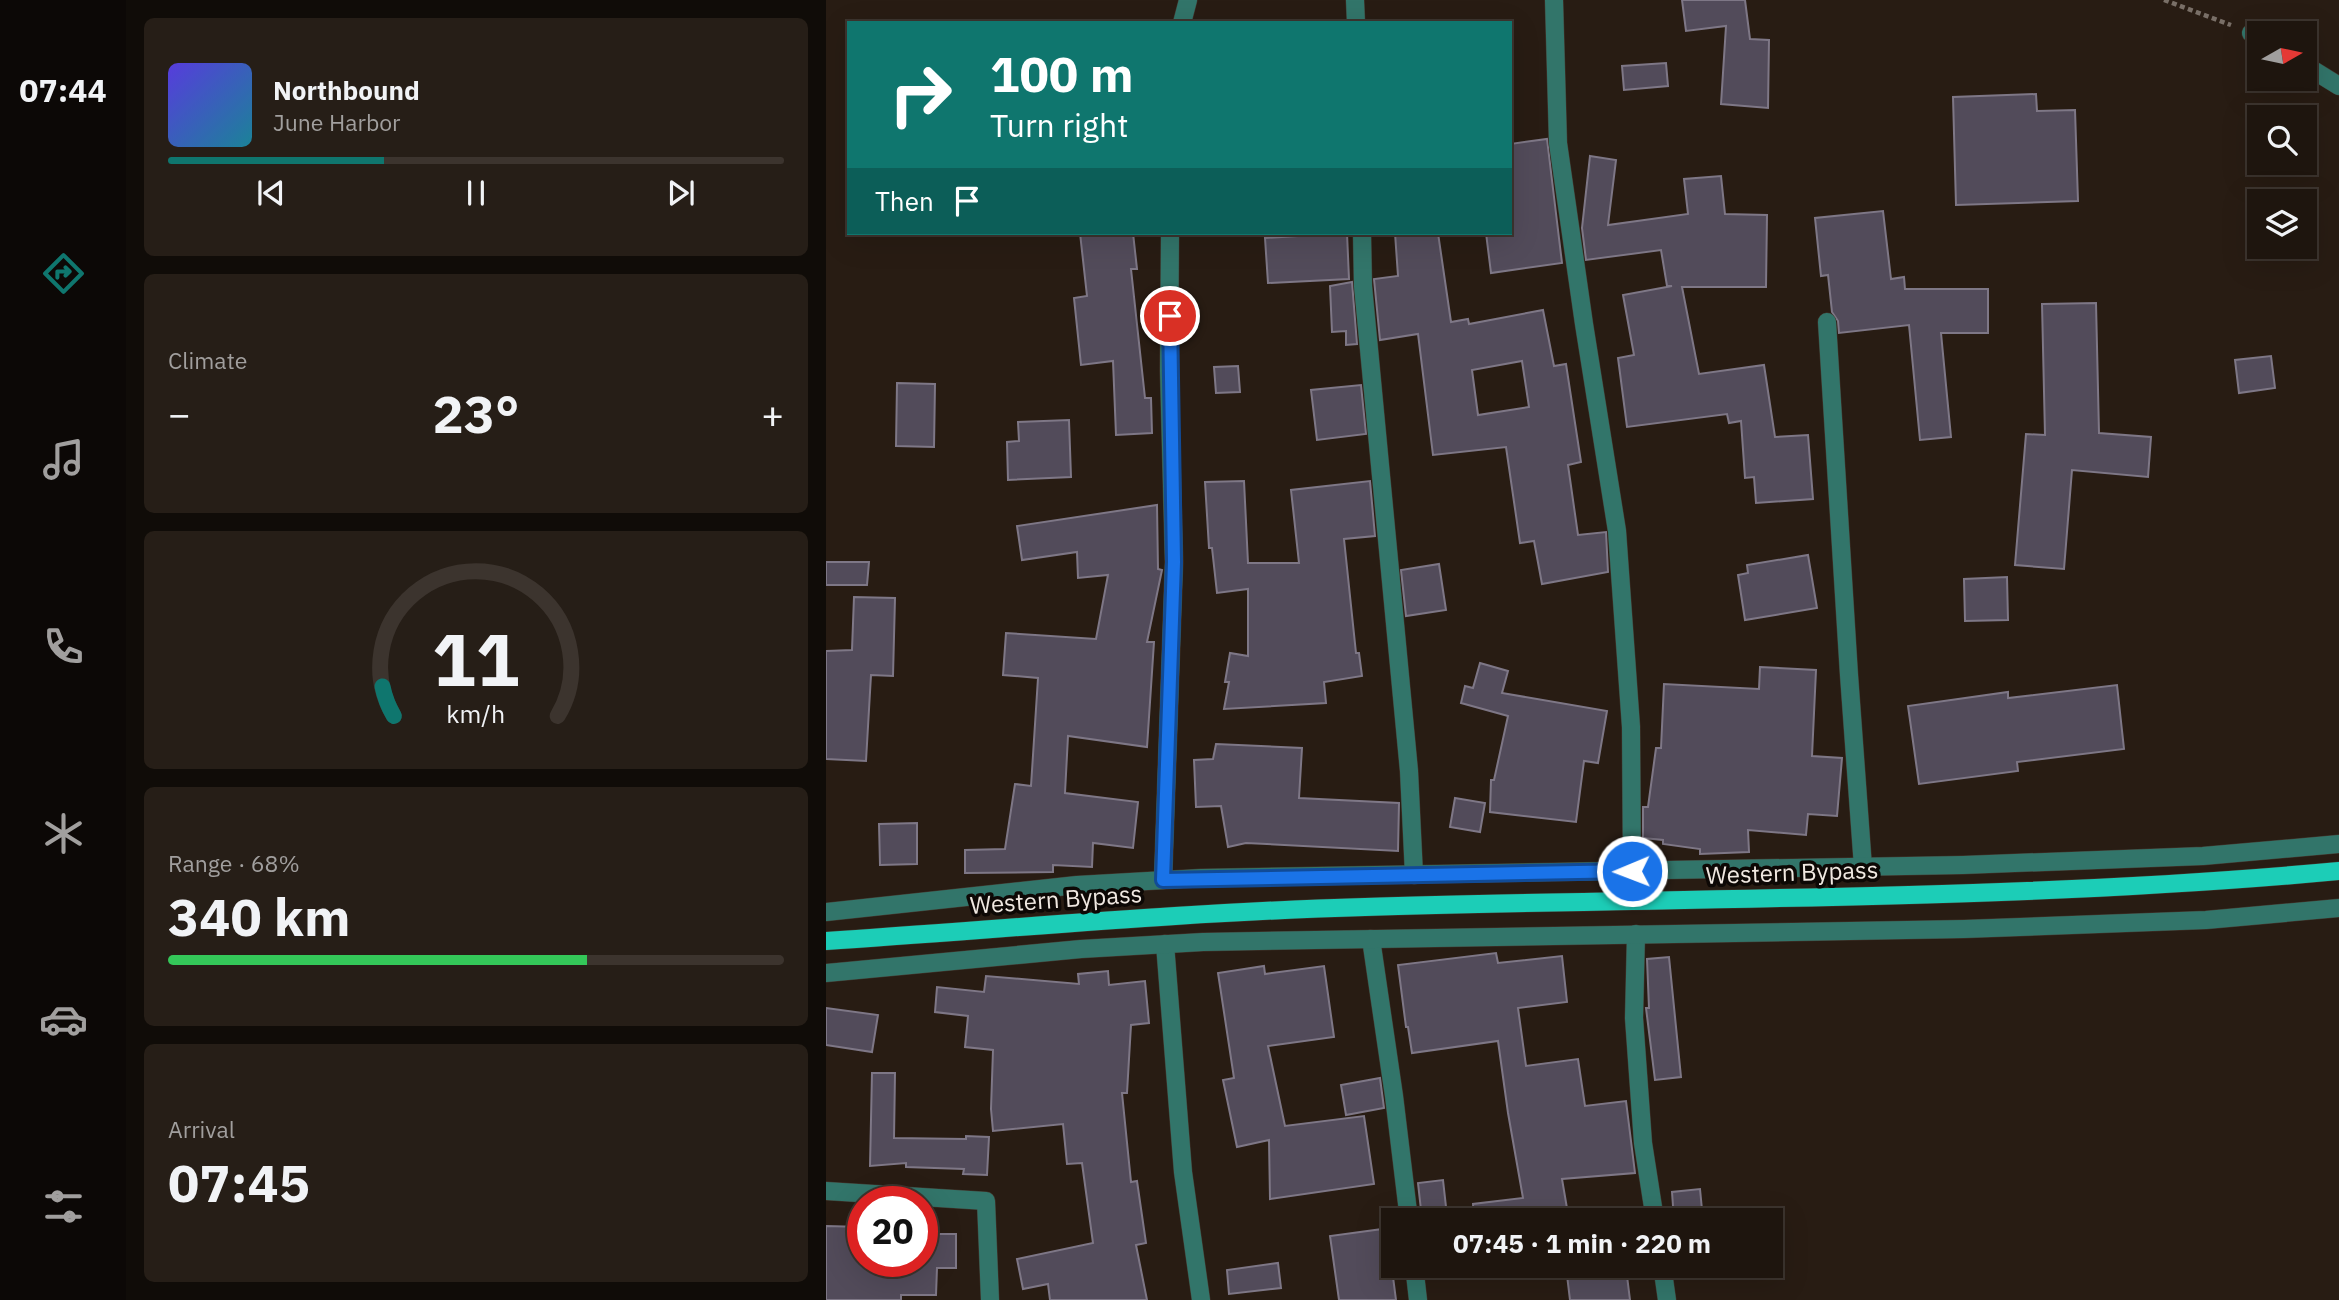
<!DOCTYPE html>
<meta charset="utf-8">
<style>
:root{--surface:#1e150e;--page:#261e17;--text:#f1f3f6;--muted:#a19f9e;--line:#3c342e;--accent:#0f766e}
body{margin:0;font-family:"IBM Plex Sans",sans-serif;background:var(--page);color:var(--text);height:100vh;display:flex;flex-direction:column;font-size:26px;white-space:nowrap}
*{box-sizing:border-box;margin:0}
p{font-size:23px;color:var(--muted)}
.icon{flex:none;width:38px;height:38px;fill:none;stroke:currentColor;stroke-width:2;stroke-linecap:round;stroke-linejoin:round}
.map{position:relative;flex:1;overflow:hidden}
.panel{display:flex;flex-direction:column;gap:18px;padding:18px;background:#100c08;width:700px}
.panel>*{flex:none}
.hud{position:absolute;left:21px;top:21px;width:665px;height:214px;border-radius:0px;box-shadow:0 7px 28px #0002,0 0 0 2px var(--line);background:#0f766e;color:#fff;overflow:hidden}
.needle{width:46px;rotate:81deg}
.buttons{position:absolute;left:1421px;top:21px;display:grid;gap:14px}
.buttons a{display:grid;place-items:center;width:70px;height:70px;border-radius:0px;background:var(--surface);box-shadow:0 7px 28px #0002,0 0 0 2px var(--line);font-size:35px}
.speed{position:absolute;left:21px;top:1186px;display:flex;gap:14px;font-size:35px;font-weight:700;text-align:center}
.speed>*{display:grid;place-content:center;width:91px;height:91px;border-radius:50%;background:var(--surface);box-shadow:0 7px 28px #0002,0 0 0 2px var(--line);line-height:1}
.speed .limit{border:10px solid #d22;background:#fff;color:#111}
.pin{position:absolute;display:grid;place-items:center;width:60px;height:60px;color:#fff;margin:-30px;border:4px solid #fff;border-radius:50%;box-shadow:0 2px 7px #0007}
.me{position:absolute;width:77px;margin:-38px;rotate:269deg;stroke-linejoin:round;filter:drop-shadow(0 0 5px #0008)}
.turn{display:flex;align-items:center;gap:24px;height:147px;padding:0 28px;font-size:32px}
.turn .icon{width:91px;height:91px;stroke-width:2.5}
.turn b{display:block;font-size:49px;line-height:60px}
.then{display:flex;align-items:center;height:66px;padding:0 28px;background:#0003;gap:14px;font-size:26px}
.big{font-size:52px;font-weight:700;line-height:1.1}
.panel .widget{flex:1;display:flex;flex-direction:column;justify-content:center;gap:10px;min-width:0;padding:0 24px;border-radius:10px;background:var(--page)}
.panel .dial{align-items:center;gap:0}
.dial svg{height:182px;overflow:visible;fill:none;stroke:var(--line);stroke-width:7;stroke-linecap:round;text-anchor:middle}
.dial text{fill:var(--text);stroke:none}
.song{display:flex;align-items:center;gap:21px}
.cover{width:84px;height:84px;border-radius:10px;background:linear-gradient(135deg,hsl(250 70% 55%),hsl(190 70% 35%))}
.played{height:7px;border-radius:4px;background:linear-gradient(90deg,var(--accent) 35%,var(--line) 35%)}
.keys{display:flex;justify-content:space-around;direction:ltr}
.heat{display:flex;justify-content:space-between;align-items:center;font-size:38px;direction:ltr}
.charge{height:10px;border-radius:5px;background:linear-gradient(90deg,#34c759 68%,var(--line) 0)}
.trip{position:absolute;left:555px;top:1208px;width:402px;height:70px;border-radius:0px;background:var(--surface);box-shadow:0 7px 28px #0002,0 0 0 2px var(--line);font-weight:700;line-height:70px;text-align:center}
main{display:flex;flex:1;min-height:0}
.dock{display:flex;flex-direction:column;width:126px;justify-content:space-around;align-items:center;background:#0c0806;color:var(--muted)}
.dock .icon{width:49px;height:49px}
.dock .selected{color:var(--accent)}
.dock b{font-size:32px;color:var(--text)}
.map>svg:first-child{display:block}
</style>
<main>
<nav class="dock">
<b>07:44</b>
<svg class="icon selected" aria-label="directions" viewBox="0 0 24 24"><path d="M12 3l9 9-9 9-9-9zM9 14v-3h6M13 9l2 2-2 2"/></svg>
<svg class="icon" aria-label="music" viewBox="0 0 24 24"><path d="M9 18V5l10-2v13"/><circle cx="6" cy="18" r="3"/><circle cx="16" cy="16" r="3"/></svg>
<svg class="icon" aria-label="phone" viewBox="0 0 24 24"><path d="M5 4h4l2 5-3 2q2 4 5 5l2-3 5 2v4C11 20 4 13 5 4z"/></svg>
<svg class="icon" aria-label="climate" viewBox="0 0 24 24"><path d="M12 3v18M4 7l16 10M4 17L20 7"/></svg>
<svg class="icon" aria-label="car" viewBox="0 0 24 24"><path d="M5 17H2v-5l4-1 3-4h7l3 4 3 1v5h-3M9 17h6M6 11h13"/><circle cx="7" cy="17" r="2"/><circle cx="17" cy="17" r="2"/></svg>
<svg class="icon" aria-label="filters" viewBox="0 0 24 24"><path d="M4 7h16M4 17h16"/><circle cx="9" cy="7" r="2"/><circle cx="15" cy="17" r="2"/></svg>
</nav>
<section class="panel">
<div class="widget">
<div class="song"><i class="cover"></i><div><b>Northbound</b><p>June Harbor</p></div></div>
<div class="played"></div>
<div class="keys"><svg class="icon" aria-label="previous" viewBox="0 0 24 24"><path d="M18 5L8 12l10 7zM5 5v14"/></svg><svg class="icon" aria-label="pause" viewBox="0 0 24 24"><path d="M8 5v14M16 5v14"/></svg><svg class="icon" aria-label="next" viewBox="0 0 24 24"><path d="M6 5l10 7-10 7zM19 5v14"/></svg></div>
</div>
<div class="widget"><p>Climate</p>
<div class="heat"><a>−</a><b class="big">23°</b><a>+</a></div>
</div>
<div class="widget dial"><svg viewBox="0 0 100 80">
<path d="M14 69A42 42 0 1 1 86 69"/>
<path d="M14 69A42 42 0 0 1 9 56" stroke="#0f766e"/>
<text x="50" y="56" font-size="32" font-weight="700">11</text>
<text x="50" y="72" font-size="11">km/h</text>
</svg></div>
<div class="widget"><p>Range · 68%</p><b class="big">340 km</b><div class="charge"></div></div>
<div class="widget"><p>Arrival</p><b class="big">07:45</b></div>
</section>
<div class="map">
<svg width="1513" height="1300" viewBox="0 0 1513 1300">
<rect width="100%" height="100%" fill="#281c13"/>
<g fill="#524b5a" stroke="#7e7786" stroke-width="2" fill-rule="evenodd">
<path d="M 856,0 L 919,0 L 924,39 L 943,40 L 942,108 L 895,104 L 900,26 L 860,31 Z"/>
<path d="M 840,63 L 842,86 L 798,90 L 796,66 Z"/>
<path d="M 1210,94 L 1211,111 L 1249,110 L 1252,201 L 1130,205 L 1127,97 Z"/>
<path d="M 721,139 L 736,263 L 665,273 L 660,233 L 684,233 L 684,144 Z"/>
<path d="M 764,156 L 790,160 L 782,225 L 862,214 L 858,179 L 895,176 L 899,214 L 941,215 L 940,287 L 856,287 L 873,374 L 938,365 L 949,437 L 982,435 L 987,499 L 930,503 L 928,477 L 919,478 L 915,421 L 903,423 L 901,414 L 801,427 L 792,358 L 808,355 L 797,295 L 846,286 L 841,286 L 835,250 L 760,260 L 756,228 Z"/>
<path d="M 1057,211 L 1065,279 L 1078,277 L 1079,289 L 1162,289 L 1162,333 L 1115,333 L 1125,437 L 1094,440 L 1083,325 L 1013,333 L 1012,321 L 1006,312 L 1002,275 L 995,276 L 989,218 Z"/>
<path d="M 254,233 L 307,233 L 311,269 L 305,269 L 319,398 L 325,398 L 326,433 L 290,435 L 287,361 L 255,365 L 248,298 L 261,296 Z"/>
<path d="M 521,233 L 523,279 L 442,283 L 439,238 Z"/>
<path d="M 569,233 L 612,233 L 625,322 L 642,319 L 643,324 L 717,310 L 728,366 L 740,364 L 755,462 L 742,465 L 752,535 L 780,532 L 782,572 L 716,584 L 708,541 L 694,543 L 680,447 L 607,455 L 592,334 L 554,340 L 548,279 L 572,276 ZM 696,361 L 703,407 L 652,415 L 646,370 Z"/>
<path d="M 526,282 L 531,344 L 520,345 L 520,331 L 506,332 L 504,286 Z"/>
<path d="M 1270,303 L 1273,433 L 1325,437 L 1322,477 L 1246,470 L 1238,569 L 1189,565 L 1200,434 L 1219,435 L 1216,304 Z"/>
<path d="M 1445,356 L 1449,388 L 1413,393 L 1409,360 Z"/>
<path d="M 412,366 L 414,392 L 390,393 L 388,367 Z"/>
<path d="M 71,383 L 109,384 L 108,447 L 70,446 Z"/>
<path d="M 535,385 L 540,434 L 491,440 L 485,390 Z"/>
<path d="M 243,420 L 245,477 L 182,480 L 181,442 L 193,441 L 192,422 Z"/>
<path d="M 418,481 L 422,563 L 473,563 L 465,490 L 544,481 L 549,536 L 518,539 L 530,653 L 533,653 L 536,676 L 498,682 L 500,703 L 398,709 L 403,682 L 399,682 L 404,653 L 422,656 L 422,589 L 391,593 L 386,548 L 383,548 L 379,482 Z"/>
<path d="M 331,505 L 332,569 L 336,570 L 321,642 L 328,642 L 321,747 L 242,736 L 239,793 L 312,802 L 307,848 L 267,843 L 266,867 L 227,865 L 227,872 L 139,873 L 139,850 L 179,849 L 189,784 L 205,786 L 212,678 L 177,675 L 180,633 L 270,639 L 282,575 L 252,578 L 251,552 L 196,560 L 191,526 Z"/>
<path d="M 982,555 L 991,608 L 919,620 L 912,575 L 922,573 L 921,565 Z"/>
<path d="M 0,562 L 43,562 L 41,585 L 0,585 Z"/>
<path d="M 613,564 L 620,610 L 580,616 L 575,570 Z"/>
<path d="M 1181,577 L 1182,620 L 1139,621 L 1138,579 Z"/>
<path d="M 28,597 L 69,598 L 67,676 L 45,675 L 40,761 L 0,759 L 0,651 L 26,650 Z"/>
<path d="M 654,663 L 682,671 L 676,693 L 781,711 L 772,763 L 758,761 L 750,822 L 664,812 L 665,780 L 668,780 L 682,716 L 635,703 L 639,686 L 647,688 Z"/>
<path d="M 934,667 L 990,670 L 986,756 L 1016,758 L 1011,816 L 982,814 L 980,835 L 922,830 L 923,852 L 874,854 L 874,849 L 837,844 L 837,840 L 817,838 L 817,807 L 822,807 L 830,748 L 835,748 L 838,684 L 933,689 Z"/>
<path d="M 1291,685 L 1298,749 L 1191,762 L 1192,771 L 1093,784 L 1082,706 L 1182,692 L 1182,698 Z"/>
<path d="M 390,744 L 476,748 L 473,798 L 573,803 L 572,851 L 420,843 L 402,847 L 395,806 L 370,807 L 368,760 L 387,759 Z"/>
<path d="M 629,798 L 659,803 L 654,832 L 624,827 Z"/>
<path d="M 91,823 L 91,864 L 54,865 L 53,824 Z"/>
<path d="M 670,953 L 672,963 L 736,956 L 741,1002 L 692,1008 L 700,1066 L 752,1059 L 759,1106 L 800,1101 L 809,1173 L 736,1179 L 743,1220 L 648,1220 L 647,1204 L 697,1198 L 682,1113 L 672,1041 L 586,1053 L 582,1027 L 580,1027 L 572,965 Z"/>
<path d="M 843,957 L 855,1077 L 829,1080 L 820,1008 L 823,1008 L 821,959 Z"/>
<path d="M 438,966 L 439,974 L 498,966 L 508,1037 L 442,1046 L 459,1126 L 538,1116 L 548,1184 L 444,1199 L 443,1140 L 411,1147 L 397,1080 L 408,1078 L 392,973 Z"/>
<path d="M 282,971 L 283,985 L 319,981 L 323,1023 L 305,1025 L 301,1093 L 296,1093 L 305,1182 L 311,1181 L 320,1243 L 310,1245 L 321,1300 L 224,1300 L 222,1284 L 197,1289 L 191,1259 L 267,1243 L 256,1163 L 241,1164 L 237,1124 L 167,1131 L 165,1109 L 167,1050 L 139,1047 L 142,1016 L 109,1012 L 111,987 L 158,992 L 160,976 L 253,984 L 252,974 Z"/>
<path d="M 0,1008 L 52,1015 L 46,1052 L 0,1045 Z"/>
<path d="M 46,1073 L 69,1073 L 68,1138 L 140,1139 L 140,1136 L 163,1137 L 161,1175 L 137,1174 L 138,1169 L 80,1167 L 80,1163 L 44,1166 Z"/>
<path d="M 554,1078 L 558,1108 L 520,1115 L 515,1085 Z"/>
<path d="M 617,1180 L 620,1207 L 595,1210 L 592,1183 Z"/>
<path d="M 874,1189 L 877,1220 L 848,1220 L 846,1192 Z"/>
<path d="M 0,1226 L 37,1227 L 37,1262 L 96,1262 L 96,1234 L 130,1234 L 130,1268 L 111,1268 L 110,1295 L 75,1295 L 75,1300 L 0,1300 Z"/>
<path d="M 564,1228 L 567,1265 L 569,1265 L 571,1276 L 567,1277 L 570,1300 L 513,1300 L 504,1236 Z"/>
<path d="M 452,1263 L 455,1288 L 403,1294 L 401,1270 Z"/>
<path d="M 800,1268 L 804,1300 L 744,1300 L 741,1275 Z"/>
</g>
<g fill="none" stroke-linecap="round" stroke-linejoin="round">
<g stroke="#443930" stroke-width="19">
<g id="minor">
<path d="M 529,0 L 530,23"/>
<path d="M 728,0 L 732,143 L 758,324 L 791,531 L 805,727 L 806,871"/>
<path d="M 356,23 L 362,0"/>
<path d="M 1425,33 L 1433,38"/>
<path d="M 1479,65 L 1513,86"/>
<path d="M 536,233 L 537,286 L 583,771 L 588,875"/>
<path d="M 1001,322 L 1023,675 L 1037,867"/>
<path d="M 337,880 L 348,562 L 343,371 L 344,233"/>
<path d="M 0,912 L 251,885 L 375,878 L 1137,865 L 1377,856 L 1513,844"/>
<path d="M 810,934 L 808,1018 L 817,1143 L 829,1220"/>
<path d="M 545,939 L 568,1096 L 583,1220"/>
<path d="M 339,944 L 357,1172 L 375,1300"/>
<path d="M 0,973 L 255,949 L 377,942 L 1138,929 L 1380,920 L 1513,908"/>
<path d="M 0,1191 L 160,1201 L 164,1300"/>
<path d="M 588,1265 L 592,1300"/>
<path d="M 836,1265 L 841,1300"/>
</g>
</g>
<g stroke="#443930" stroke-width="19">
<path id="major" d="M 0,941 C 180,929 359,912 539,907 C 864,897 1189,901 1513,871"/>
</g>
<path stroke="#796f67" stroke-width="4.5" stroke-dasharray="5 3.5" stroke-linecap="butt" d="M 1338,0 L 1405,25"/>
<use href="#minor" stroke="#32756a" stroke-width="18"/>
<use href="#major" stroke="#1ccdb7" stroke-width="18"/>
</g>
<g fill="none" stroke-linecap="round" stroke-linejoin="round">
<g stroke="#114b97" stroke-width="18">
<path id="route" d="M 344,316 L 348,562 L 337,880 L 806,871"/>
</g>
<use href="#route" stroke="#1a73e8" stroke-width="12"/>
</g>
<g text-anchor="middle" stroke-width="7" stroke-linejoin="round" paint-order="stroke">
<g font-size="24" fill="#f0e8e1" stroke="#0d0805">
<text transform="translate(966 873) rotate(-2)" y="8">Western Bypass</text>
<text transform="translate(230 900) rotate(-4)" y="8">Western Bypass</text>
</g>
</g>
</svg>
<div class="buttons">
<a><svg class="needle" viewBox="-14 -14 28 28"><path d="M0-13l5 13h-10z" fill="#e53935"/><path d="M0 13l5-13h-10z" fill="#a19f9e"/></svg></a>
<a><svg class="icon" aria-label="search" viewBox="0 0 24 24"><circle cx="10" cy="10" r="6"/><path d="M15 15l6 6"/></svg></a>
<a><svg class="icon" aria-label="layers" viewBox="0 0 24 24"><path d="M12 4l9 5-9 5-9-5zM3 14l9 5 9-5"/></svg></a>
</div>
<div class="speed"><div class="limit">20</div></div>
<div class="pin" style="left:344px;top:316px;background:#d93025"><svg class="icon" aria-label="arrive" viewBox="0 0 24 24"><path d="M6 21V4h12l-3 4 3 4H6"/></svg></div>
<svg class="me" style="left:806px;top:871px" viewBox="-20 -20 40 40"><circle r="17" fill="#1a73e8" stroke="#fff" stroke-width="3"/><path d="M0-11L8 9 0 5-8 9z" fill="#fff"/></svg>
<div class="trip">07:45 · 1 min · 220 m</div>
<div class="hud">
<div class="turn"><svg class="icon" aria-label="right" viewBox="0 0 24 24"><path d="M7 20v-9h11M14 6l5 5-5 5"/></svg><div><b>100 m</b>Turn right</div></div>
<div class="then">Then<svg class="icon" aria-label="arrive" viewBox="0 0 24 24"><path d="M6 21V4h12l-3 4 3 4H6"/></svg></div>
</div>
</div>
</main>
